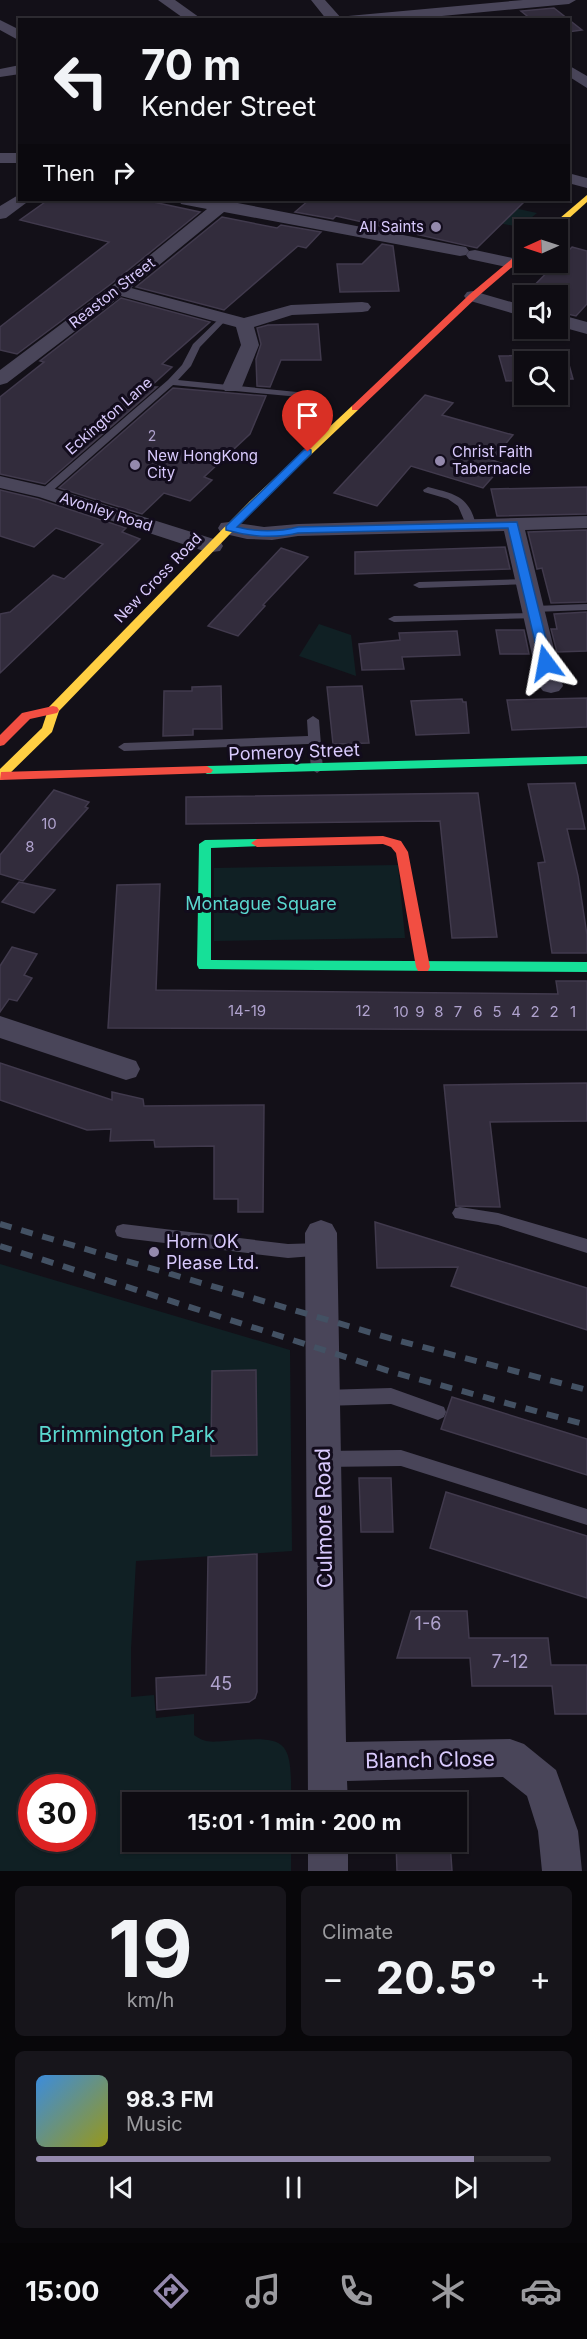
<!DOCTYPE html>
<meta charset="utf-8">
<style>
:root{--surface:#0e0c12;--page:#17151b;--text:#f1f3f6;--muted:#9b9b9f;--line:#2e2c32;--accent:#9489ad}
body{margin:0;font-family:Inter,sans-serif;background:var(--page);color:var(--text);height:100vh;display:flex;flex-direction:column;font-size:22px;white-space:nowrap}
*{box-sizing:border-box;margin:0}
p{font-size:20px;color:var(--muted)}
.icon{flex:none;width:33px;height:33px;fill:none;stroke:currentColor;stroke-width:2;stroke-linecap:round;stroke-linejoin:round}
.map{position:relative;height:1871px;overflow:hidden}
.details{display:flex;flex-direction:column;gap:15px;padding:15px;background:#08070a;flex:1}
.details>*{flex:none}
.hud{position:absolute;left:18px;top:18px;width:552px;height:183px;border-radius:0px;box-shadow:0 2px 4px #0004,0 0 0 2px var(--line);background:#0e0c12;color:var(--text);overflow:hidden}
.needle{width:39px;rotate:267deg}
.buttons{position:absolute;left:514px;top:219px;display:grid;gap:12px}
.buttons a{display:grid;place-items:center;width:54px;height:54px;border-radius:0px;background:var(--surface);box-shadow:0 2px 4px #0004,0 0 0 2px var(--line);font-size:30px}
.speed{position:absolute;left:18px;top:1774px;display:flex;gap:12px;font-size:30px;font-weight:700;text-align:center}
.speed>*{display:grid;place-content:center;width:78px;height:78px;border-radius:50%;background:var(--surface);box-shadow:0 2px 4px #0004,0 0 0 2px var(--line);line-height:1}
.speed .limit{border:9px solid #d22;background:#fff;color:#111}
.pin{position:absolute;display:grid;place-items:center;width:51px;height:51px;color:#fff;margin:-62px -26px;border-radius:50% 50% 50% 0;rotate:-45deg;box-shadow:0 0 6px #0007}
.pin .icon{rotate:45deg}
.me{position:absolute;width:66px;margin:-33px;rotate:347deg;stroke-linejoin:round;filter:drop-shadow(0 0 4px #0008)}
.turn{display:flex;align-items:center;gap:21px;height:126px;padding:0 24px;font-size:27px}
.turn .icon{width:78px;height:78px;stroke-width:2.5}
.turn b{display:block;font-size:42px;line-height:51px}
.then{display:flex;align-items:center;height:57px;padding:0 24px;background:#0003;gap:12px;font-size:22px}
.big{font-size:45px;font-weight:700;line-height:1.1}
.details .card{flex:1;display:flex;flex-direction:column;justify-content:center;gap:9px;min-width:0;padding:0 21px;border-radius:9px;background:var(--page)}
.details .dial{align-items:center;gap:0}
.dial b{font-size:78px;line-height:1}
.song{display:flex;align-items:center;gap:18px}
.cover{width:72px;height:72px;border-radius:9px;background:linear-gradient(135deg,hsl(210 70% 55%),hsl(60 70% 35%))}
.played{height:6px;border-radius:3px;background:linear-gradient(90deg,var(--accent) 85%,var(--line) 85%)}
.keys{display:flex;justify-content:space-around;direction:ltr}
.heat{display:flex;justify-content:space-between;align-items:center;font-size:33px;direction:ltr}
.details .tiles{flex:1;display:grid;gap:15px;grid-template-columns:1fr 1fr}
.card:last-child{grid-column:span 2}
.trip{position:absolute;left:122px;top:1792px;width:345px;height:60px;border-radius:0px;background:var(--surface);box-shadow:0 2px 4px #0004,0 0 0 2px var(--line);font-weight:700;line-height:60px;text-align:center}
.tab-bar{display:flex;height:96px;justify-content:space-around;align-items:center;background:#060507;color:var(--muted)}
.tab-bar .icon{width:42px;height:42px}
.tab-bar .on{color:var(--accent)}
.tab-bar b{font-size:27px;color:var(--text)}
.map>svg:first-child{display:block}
</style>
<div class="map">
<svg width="587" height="1871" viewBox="0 0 587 1871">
<rect width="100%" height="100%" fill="#131018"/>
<g fill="#102024" fill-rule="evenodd">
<path d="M 505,206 L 537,213 L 520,227 L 488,221 Z"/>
<path d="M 319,624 L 351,635 L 356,676 L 299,656 Z"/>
<path d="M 398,865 L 405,938 L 214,941 L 214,868 Z"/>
<path d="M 0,1264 L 290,1350 L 292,1551 L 136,1561 L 131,1649 L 131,1697 L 154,1695 L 156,1718 L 194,1714 L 194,1735 C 205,1743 211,1742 225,1741 C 288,1736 292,1738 291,1803 L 132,1803 L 132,1842 L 291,1842 L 291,1871 L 0,1871 ZM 32,1788 L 82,1788 L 82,1839 L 32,1839 Z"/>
</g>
<g fill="#322c3c" stroke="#413a4d" stroke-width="1.5">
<path d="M 554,8 L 582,30 L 568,32 L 568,20 L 532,20 L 521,11 Z"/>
<path d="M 48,200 L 144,200 L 200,212 L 111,284 L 17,354 L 0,350 L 0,327 L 109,242 L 20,220 Z"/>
<path d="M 309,200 L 526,200 L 477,248 L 336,216 L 333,219 L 295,212 Z"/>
<path d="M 222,217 L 277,228 L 281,225 L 321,232 L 306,248 L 298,246 L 224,310 L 136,287 Z"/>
<path d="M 382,244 L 393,246 L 399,291 L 340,292 L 337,264 L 362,264 Z"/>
<path d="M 572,247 L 587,251 L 587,304 L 576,316 L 558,312 L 558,296 L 525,296 L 525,304 L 518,302 Z"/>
<path d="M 121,298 L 210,322 L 162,364 L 172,367 L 150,387 L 157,387 L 45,484 L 0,474 L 0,397 L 44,362 L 40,361 Z"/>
<path d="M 318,324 L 321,360 L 281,360 L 270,387 L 257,386 L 256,359 L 261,344 L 257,328 L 268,325 Z"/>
<path d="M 566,354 L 573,379 L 558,379 L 558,362 L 525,362 L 525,380 L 506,381 L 499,356 Z"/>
<path d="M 173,388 L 266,396 L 250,434 L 204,477 L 212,480 L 190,501 L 164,493 L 142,514 L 59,488 Z"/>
<path d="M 425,395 L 453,403 L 442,415 L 513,435 L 492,460 L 504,464 L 483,488 L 411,466 L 377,506 L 334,493 Z"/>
<path d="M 587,487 L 587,514 L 497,516 L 491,489 Z"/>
<path d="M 0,490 L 38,499 L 126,528 L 122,532 L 140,539 L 0,673 L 0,614 L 10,612 L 53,575 L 64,579 L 103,544 L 56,528 L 34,547 L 0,536 Z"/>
<path d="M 587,530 L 587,602 L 551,603 L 542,568 L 537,569 L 528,532 Z"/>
<path d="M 505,547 L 510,569 L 355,574 L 355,552 Z"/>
<path d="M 281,548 L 308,557 L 263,605 L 265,606 L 238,636 L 208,626 Z"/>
<path d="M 587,612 L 587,651 L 557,652 L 551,629 L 557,629 L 554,614 Z"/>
<path d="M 496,630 L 524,630 L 529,654 L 500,654 Z"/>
<path d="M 457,631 L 460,655 L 402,657 L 404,669 L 362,670 L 359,644 L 400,640 L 399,633 Z"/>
<path d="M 221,686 L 222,729 L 193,729 L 193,735 L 163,736 L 164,691 L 192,691 L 192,687 Z"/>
<path d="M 362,686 L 369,743 L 333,744 L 327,687 Z"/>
<path d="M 587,698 L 587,727 L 512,730 L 507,700 Z"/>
<path d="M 462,699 L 463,702 L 466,702 L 469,733 L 416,735 L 411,701 Z"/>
<path d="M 575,783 L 585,829 L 567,829 L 578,876 L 587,935 L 587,953 L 552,953 L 538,863 L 545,862 L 528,784 Z"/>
<path d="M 54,790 L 89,802 L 85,807 L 88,808 L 23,881 L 0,874 L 0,855 Z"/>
<path d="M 478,793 L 497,937 L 452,938 L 440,821 L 186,824 L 186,797 Z"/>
<path d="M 19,882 L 55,890 L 34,913 L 2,902 Z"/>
<path d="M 160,884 L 156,990 L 558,994 L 556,981 L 587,981 L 587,1030 L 108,1028 L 117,885 Z"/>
<path d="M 12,947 L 37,954 L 24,975 L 32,978 L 17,1001 L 9,999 L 0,1012 L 0,966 Z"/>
<path d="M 0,1063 L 112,1100 L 112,1092 L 143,1099 L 144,1106 L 264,1105 L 263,1212 L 238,1212 L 238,1199 L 214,1199 L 214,1146 L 155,1147 L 154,1140 L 110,1141 L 111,1129 L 87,1130 L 0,1100 Z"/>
<path d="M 587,1083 L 587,1121 L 490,1122 L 500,1207 L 456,1206 L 444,1085 Z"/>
<path d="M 375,1222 L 587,1288 L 587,1330 L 451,1286 L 458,1267 L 377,1268 Z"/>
<path d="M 256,1370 L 257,1455 L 211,1456 L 212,1371 Z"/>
<path d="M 452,1397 L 587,1439 L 587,1475 L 441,1429 Z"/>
<path d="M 359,1478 L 391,1478 L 393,1532 L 361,1532 Z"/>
<path d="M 446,1492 L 587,1536 L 587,1598 L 430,1548 Z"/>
<path d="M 257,1554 L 257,1692 L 255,1698 L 249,1702 L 157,1710 L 156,1678 L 206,1675 L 208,1557 Z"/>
<path d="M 411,1611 L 467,1611 L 469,1638 L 548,1638 L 551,1665 L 587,1665 L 587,1714 L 555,1714 L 552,1686 L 472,1686 L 470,1658 L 397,1658 Z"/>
<path d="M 396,1842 L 450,1842 L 452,1871 L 397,1871 Z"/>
</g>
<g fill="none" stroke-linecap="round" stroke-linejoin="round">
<g fill="#494559" fill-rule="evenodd">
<path d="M 223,315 L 228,318 L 200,347 L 191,366 L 178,380 L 307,393 L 312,396 L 310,398 L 173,385 L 49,494 L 41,494 L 41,490 L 168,380 L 182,365 L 193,344 Z"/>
<path d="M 428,487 C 455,494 469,496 476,525 L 475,527 L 467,527 L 458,506 L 448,499 L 424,492 L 423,490 Z"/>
<path d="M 527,579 L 531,580 L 531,584 L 419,588 L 413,585 L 419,582 Z"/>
<path d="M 587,604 L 587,610 L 534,612 L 528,609 L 534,606 Z"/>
<path d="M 535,613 L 539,614 L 539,618 L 394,622 L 388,619 L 394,616 Z"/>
<path d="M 313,716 L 319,720 L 323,769 L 317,773 L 311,769 L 309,744 L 124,751 L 118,747 L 124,743 L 308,736 L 307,720 Z"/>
<path d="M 460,1207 L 498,1213 L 587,1239 L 587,1253 L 498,1225 L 455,1218 L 452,1213 L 455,1208 Z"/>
<path d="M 123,1224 L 288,1244 L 321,1243 L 327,1245 L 329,1250 L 327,1255 L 288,1258 L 123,1238 L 117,1236 L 115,1231 L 117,1226 Z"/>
<path d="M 391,1388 L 444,1407 L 446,1412 L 444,1417 L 438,1420 L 391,1404 L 323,1406 L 317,1403 L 315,1398 L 317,1393 L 323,1390 Z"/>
<path d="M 401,1450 L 587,1509 L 587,1525 L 401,1466 L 324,1467 L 318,1465 L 315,1459 L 318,1453 L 324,1451 Z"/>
</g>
<g fill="#494559" fill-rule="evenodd">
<path d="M 158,0 L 175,0 L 203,20 L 186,20 Z"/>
<path d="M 311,0 L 325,0 L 342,19 L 348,16 L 523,0 L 576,0 L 569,4 L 400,20 L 327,20 Z"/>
<path d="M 0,20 L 20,30 L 20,41 L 0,30 Z"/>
<path d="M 20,65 L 20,74 L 0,77 L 0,69 Z"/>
<path d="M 568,65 L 587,76 L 587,88 L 568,76 Z"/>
<rect x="0" y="153" width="20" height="10"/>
<path d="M 568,173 L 587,178 L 587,188 L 568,183 Z"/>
<path d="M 20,194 L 20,200 L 28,200 L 26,203 L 6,218 L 0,219 L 0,206 Z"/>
<path d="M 179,200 L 222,200 L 460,246 L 466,247 L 469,251 L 466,255 L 460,256 L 224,212 L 131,288 L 244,318 L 291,305 L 362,302 L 368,303 L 371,307 L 368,311 L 362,312 L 292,315 L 254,327 L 259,345 L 242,387 L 239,391 L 225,391 L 222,387 L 241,345 L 236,327 L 121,296 L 7,383 L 0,385 L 0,370 L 112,286 L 207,209 L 181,204 Z"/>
<path d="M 475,250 L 517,259 L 520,263 L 517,267 L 511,268 L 469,259 L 466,255 L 469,251 Z"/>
<path d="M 473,291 L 525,306 L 525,317 L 467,300 L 464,296 L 467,292 Z"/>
<path d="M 558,314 L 587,322 L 587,334 L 558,326 Z"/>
<path d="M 0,476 L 52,488 L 220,541 L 223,546 L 220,551 L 212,552 L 204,551 L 39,497 L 0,488 Z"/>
<path d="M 587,516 L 587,528 L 525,530 L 563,686 L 559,691 L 551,693 L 543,691 L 539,686 L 504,531 L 298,536 L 272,540 L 247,539 L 221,533 L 218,528 L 221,523 L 229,522 L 264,527 L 298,524 Z"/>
<path d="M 0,1016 L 136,1061 L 140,1069 L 136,1077 L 126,1080 L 0,1038 Z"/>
<path d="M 321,1220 L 332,1224 L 337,1233 L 346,1742 L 510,1739 L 524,1744 L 556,1770 L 578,1831 L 582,1871 L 542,1871 L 538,1831 L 527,1796 L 503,1777 L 347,1781 L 348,1803 L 308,1803 L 305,1233 L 310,1224 Z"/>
<rect x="308" y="1842" width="40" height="29"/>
</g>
<g fill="#16e098" fill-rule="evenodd">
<path d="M 587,756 L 587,764 L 207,774 L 201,770 L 207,766 Z"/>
<path d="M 257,839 L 262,840 L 263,843 L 262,846 L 211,848 L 211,960 L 587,962 L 587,972 L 199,969 L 197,965 L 199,844 L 205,840 Z"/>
</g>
<g fill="#ffcf43" fill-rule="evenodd">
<path d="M 587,195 L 587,202 L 556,230 L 546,230 Z"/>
<path d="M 355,405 L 358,406 L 358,410 L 258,505 L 59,711 L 52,732 L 4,779 L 0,780 L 0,769 L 42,728 L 49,707 L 250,501 L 352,406 Z"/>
</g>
<g fill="#f24e42" fill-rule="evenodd">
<path d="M 525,248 L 525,256 L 476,298 L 358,410 L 352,410 L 352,406 L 470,294 Z"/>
<path d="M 53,706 L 57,707 L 59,710 L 57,713 L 30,719 L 4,745 L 0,746 L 0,735 L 22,713 Z"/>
<path d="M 207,766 L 213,770 L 211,773 L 0,780 L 1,772 Z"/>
<path d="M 383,836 L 401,841 L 408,852 L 430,967 L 428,971 L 418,971 L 416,967 L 396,853 L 391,847 L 383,844 L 257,847 L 251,843 L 257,839 Z"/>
</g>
<g stroke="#435163" stroke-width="6" stroke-dasharray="12 10" stroke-linecap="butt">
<path d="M 0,1224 L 396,1340 L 587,1390"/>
<path d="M 0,1246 L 392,1372 L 587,1425"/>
</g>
</g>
<path fill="#1a73e8" stroke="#114b97" stroke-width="1.5" d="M 308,449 L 311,450 L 311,454 L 237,527 C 257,532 278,532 298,527 L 517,522 L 552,663 L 550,665 L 546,666 L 540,663 L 508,528 L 298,533 C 273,539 251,537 226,530 L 226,526 L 304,450 Z"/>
<g fill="#9489ad" stroke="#120c1c" stroke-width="2">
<circle cx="436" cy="227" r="6"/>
<circle cx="440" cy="461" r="6"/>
<circle cx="135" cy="465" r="6"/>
<circle cx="154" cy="1252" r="6"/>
</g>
<g text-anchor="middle" stroke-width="6" stroke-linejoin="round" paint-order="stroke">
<g font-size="14" fill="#afa2cd">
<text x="152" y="441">2</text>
</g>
<g font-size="15" fill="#d9cafd" stroke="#120c1c" text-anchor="start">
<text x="424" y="232" text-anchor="end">All Saints</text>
<text x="452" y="457">Christ Faith<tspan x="452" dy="17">Tabernacle</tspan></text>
<text x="147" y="461">New HongKong<tspan x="147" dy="17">City</tspan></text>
</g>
<g font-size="15" fill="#d9cafd" stroke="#120c1c">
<text transform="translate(112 293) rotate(-38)" y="5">Reaston Street</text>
<text transform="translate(109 416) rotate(-41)" y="5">Eckington Lane</text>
<text transform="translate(106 512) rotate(18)" y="5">Avonley Road</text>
<text transform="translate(158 578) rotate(-46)" y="5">New Cross Road</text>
</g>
<g font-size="15" fill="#afa2cd">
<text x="49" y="829">10</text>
<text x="30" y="852">8</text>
<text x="247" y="1016">14-19</text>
<text x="363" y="1016">12</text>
<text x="401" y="1017">10</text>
<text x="420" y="1017">9</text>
<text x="439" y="1017">8</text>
<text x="458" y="1017">7</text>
<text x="478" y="1017">6</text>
<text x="497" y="1017">5</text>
<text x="516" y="1017">4</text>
<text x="535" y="1017">2</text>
<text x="554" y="1017">2</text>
<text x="573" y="1017">1</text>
</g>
<g font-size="18" fill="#d9cafd" stroke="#120c1c">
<text transform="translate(294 752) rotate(-2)" y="6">Pomeroy Street</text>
</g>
<g font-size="18" fill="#5ad8cf" stroke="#120c1c">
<text x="261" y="910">Montague Square</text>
</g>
<g font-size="18" fill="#d9cafd" stroke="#120c1c" text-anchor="start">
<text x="166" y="1248">Horn OK<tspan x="166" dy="21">Please Ltd.</tspan></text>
</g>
<g font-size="18" fill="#afa2cd">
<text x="428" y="1630">1-6</text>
<text x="510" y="1668">7-12</text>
<text x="221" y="1690">45</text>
</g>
<g font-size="21" fill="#5ad8cf" stroke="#120c1c">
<text x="127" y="1442">Brimmington Park</text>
</g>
<g font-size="21" fill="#d9cafd" stroke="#120c1c">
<text transform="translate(324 1518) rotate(-91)" y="7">Culmore Road</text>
<text transform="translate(430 1760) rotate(-1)" y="7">Blanch Close</text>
</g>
</g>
</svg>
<div class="buttons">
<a><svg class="needle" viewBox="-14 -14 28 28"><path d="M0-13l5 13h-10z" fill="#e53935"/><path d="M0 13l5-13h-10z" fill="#9b9b9f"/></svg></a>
<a><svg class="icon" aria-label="sound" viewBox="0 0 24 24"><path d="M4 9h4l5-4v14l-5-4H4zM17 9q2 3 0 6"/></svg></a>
<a><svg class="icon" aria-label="search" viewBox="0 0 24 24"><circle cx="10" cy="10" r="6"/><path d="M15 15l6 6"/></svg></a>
</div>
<div class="speed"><div class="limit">30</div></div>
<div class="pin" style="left:308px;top:452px;background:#d93025"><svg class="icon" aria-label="arrive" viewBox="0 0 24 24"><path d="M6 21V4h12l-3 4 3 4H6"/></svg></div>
<svg class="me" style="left:546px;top:663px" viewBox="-20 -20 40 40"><path d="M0-17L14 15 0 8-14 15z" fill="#1a73e8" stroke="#fff" stroke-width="4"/></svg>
<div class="trip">15:01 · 1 min · 200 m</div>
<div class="hud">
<div class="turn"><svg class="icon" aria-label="left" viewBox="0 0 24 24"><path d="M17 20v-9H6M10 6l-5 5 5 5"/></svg><div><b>70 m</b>Kender Street</div></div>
<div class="then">Then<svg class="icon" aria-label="right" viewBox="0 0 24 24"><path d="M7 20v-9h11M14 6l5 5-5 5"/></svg></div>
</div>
</div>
<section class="details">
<div class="tiles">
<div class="card dial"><b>19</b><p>km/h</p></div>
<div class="card"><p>Climate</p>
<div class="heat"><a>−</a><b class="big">20.5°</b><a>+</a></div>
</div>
<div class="card">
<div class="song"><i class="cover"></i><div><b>98.3 FM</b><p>Music</p></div></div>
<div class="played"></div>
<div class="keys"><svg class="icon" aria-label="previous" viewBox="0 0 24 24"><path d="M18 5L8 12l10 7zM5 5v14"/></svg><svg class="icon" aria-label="pause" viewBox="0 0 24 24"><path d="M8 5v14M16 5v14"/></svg><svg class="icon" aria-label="next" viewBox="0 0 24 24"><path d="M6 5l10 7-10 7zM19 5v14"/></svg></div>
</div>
</div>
</section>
<nav class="tab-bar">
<b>15:00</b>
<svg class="icon on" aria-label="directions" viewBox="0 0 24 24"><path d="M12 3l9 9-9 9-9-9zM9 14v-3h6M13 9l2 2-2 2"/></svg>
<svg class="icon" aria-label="music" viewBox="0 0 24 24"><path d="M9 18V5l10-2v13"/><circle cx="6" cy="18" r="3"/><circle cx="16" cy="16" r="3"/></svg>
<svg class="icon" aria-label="phone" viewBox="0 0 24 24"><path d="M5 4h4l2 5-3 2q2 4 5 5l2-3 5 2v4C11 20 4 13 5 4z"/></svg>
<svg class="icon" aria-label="climate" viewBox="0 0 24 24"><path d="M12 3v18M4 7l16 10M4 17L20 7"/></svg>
<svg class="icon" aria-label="car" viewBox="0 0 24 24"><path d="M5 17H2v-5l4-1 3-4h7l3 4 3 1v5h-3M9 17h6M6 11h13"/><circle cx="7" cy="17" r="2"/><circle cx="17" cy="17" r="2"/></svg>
</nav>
